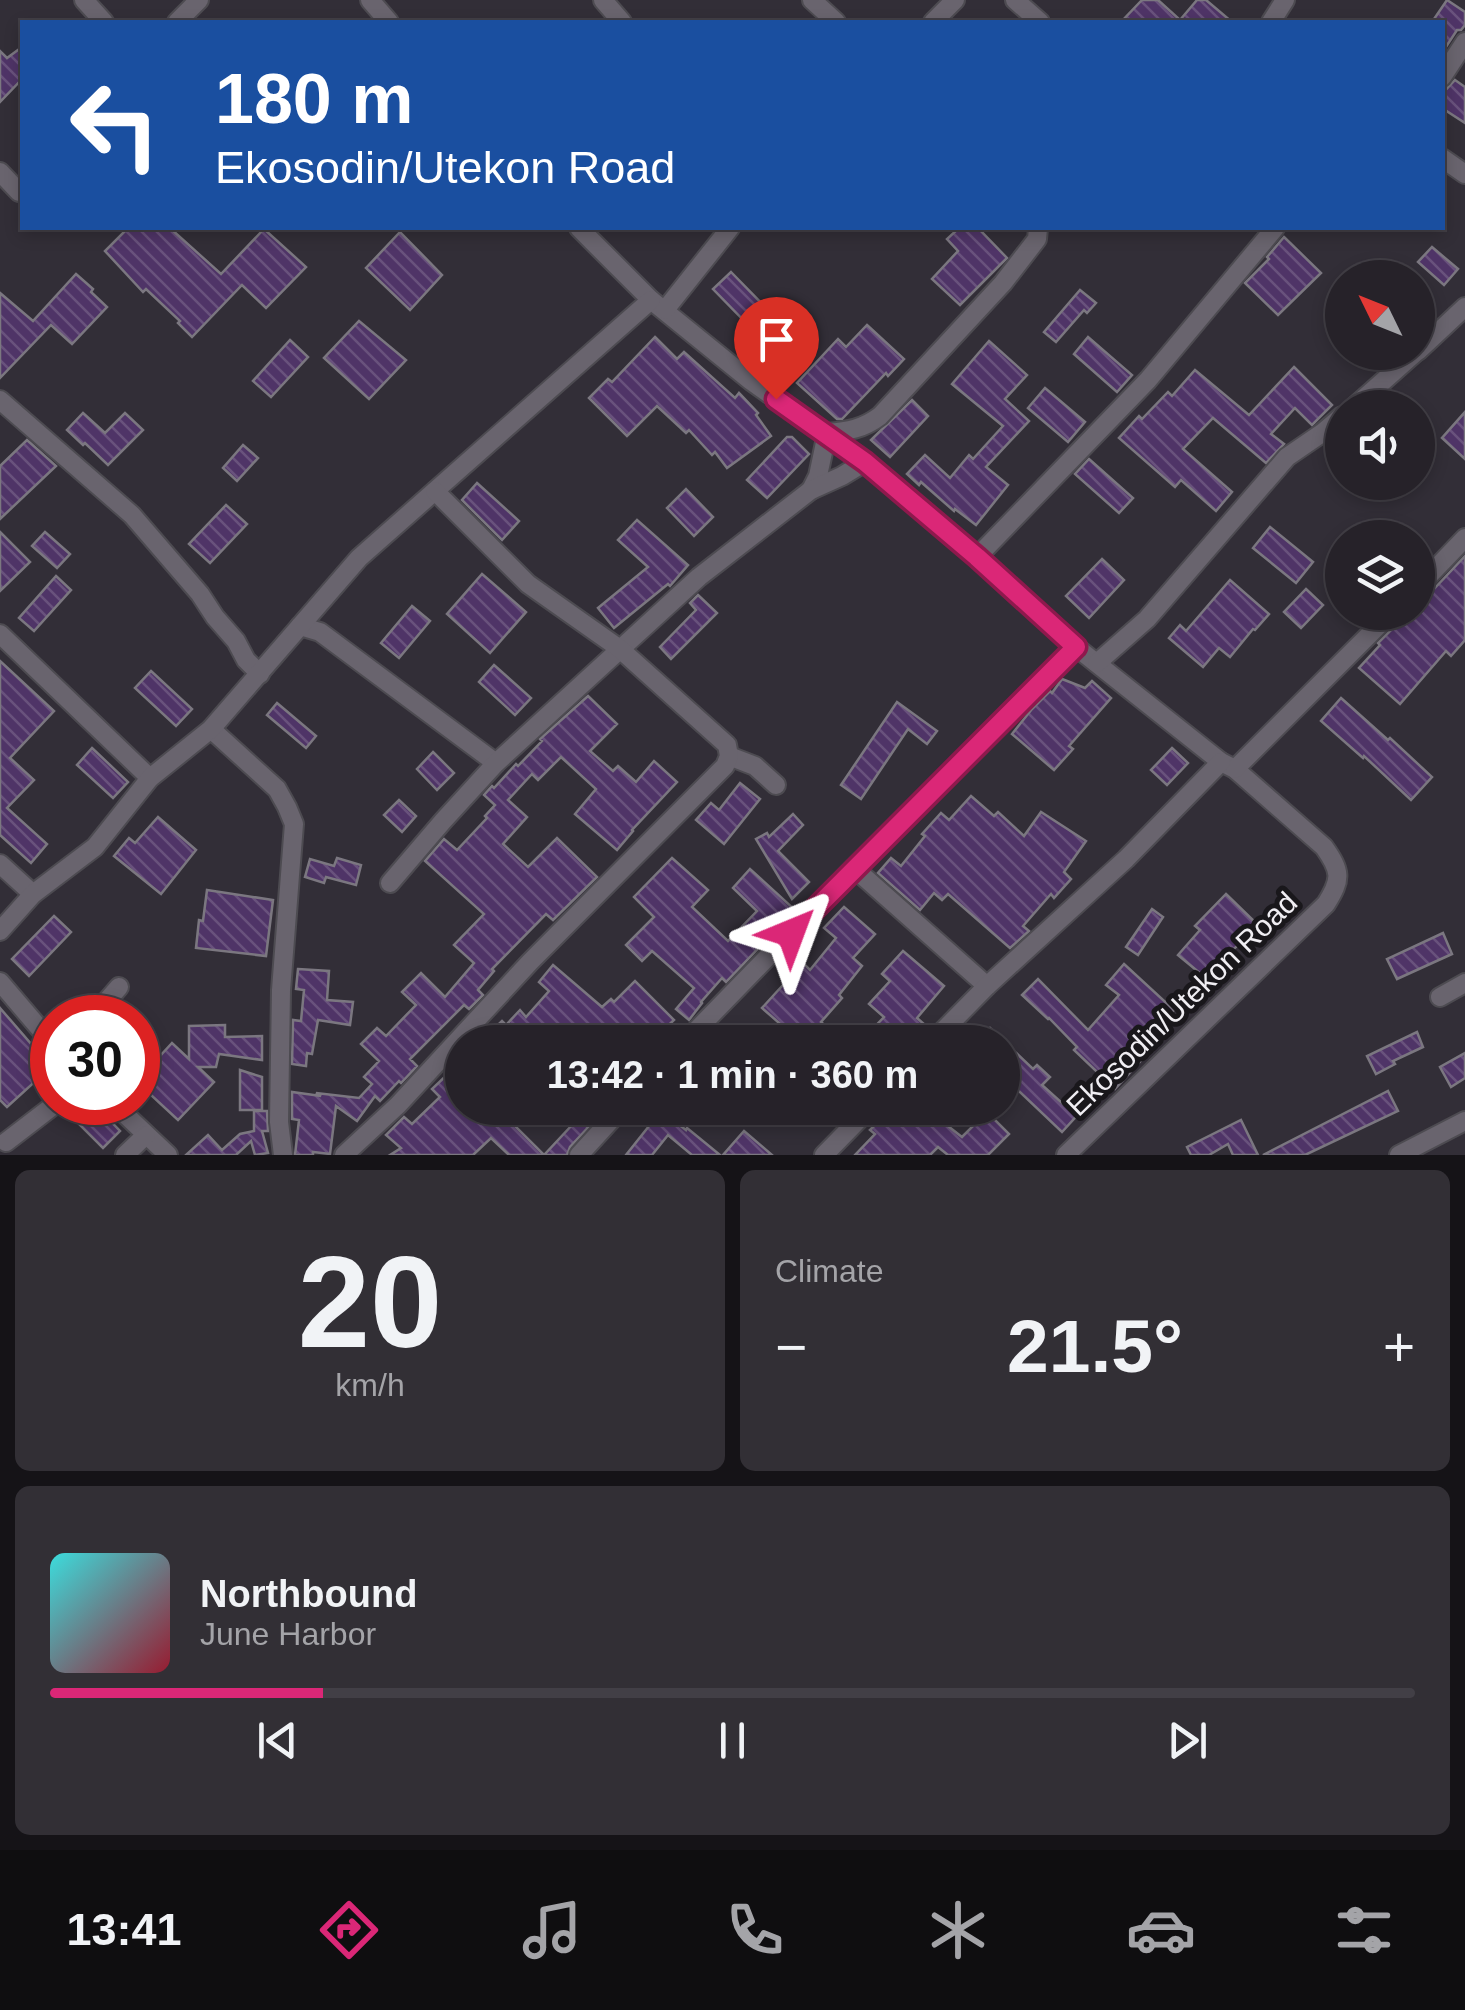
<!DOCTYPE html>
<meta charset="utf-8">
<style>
:root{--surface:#262229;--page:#322f35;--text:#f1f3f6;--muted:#a4a4a8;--line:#423f46;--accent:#db2777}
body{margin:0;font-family:Helvetica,sans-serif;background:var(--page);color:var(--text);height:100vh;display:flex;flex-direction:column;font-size:38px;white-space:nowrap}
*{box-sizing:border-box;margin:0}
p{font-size:32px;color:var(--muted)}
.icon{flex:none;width:55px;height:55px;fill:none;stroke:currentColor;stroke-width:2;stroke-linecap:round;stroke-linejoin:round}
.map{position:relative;height:1155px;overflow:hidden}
.drawer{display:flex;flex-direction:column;gap:15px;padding:15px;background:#151317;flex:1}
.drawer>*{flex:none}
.top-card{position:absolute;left:20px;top:20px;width:1425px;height:210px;border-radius:0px;box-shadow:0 5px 15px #0003,0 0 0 2px var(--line);background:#1a4fa0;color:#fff;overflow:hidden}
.needle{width:65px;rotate:313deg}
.buttons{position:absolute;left:1325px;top:260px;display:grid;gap:20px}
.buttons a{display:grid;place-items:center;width:110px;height:110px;border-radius:50%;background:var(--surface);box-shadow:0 5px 15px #0003,0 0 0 2px var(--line);font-size:50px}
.speed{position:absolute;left:30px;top:995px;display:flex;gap:20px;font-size:50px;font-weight:700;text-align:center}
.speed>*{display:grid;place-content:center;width:130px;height:130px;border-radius:50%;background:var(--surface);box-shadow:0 5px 15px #0003,0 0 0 2px var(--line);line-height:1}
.speed .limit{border:15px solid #d22;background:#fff;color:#111}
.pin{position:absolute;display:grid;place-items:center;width:85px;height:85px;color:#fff;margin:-102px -42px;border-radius:50% 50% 50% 0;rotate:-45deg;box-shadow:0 0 10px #0007}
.pin .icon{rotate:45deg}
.me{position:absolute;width:110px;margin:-55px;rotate:44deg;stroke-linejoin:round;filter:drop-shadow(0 0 8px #0008)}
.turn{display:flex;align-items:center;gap:35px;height:210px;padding:0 30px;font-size:45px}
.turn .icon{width:130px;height:130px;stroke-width:2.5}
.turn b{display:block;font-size:70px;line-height:85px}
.big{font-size:75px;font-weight:700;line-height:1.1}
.drawer .tile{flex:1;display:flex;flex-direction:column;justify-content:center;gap:15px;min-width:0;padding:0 35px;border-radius:15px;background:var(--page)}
.drawer .dial{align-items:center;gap:0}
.dial b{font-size:130px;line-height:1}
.song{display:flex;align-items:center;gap:30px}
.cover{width:120px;height:120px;border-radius:15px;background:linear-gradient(135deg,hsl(180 70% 55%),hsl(350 70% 35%))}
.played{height:10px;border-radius:5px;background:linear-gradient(90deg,var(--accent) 20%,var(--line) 20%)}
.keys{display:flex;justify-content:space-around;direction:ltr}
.heat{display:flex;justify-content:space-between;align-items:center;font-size:55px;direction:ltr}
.drawer .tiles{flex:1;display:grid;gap:15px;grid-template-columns:1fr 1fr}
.tile:last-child{grid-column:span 2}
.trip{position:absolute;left:445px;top:1025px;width:575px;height:100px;border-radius:50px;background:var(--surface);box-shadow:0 5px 15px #0003,0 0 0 2px var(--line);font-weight:700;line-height:100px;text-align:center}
.tabs{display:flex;height:160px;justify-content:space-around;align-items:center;background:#0f0e10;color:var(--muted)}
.tabs .icon{width:70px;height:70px}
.tabs .selected{color:var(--accent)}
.tabs b{font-size:45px;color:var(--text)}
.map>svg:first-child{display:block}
</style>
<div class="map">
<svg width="1465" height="1155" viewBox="0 0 1465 1155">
<defs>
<pattern id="building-back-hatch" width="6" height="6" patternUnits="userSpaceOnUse" patternTransform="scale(2.5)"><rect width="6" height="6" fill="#4f3467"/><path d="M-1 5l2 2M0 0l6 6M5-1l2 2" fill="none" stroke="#69527d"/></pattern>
</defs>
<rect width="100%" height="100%" fill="#322e37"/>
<g fill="url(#building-back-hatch)" stroke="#7b7780" stroke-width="2.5">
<path d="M 1142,0 L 1158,0 L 1180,20 L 1197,0 L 1206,0 L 1232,22 L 1121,22 Z"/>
<path d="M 1447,0 L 1465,12 L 1465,25 L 1461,30 L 1457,30 L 1442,53 L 1442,22 L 1432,22 Z"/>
<path d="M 22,47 L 22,79 L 0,102 L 0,51 L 7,58 Z"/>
<path d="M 1455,80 L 1465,87 L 1465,123 L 1442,108 L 1442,94 Z"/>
<path d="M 128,228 L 170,228 L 221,274 L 264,229 L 306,267 L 266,308 L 242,285 L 192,337 L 178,323 L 180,321 L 146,289 L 143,292 L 105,251 Z"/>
<path d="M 959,228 L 978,228 L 1007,258 L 960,305 L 932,279 L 958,251 L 947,239 Z"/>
<path d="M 400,232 L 442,275 L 410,310 L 366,268 Z"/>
<path d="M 1284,237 L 1321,273 L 1278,315 L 1245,283 L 1269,259 L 1267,257 Z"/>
<path d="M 1432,247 L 1458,269 L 1444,285 L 1418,262 Z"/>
<path d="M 731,272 L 770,312 L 753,330 L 713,289 Z"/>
<path d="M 76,274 L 93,289 L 91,292 L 107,307 L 72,344 L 51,325 L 0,378 L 0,293 L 33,321 Z"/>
<path d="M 1080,290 L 1096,303 L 1087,313 L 1084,310 L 1056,342 L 1044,332 Z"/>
<path d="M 359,321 L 406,360 L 369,399 L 324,358 Z"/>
<path d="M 867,325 L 904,359 L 888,376 L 886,373 L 842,419 L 837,419 L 797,383 L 838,339 L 846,347 Z"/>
<path d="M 655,337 L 677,359 L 684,352 L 735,398 L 739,393 L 758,413 L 756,415 L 771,436 L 727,468 L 715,452 L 712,455 L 689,430 L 686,433 L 657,406 L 627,436 L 589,398 L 608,379 L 612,382 Z"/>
<path d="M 1088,337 L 1132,375 L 1117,392 L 1074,354 Z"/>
<path d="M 290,340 L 308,357 L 271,397 L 253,381 Z"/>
<path d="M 989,341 L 1027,375 L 1005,399 L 1029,421 L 986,467 L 1008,485 L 976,525 L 955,509 L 954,511 L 921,482 L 919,485 L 907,474 L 925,455 L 950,478 L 969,455 L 973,459 L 1003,426 L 952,384 Z"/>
<path d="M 1294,367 L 1332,405 L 1312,425 L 1295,408 L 1271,434 L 1284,444 L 1266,463 L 1213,418 L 1183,449 L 1232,492 L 1216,511 L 1181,480 L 1175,487 L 1119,438 L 1139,416 L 1142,419 L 1168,392 L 1172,396 L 1195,370 L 1249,415 Z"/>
<path d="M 1045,388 L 1085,422 L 1068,442 L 1028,408 Z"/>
<path d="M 912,400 L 928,416 L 890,457 L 871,440 Z"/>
<path d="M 1465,412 L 1465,459 L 1442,438 Z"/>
<path d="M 83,413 L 105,433 L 125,413 L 143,430 L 108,465 L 85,443 L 83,445 L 67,430 Z"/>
<path d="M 787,437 L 792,437 L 809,454 L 767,498 L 747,480 Z"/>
<path d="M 27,440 L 56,466 L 0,519 L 0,466 Z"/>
<path d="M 243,445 L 258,458 L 237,481 L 223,468 Z"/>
<path d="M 1089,459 L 1133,498 L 1119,513 L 1075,474 Z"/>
<path d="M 477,483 L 519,521 L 502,540 L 462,500 Z"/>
<path d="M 686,489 L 713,517 L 694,536 L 667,508 Z"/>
<path d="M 226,505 L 247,524 L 210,563 L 189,544 Z"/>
<path d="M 637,520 L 688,565 L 670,586 L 668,584 L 614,628 L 598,608 L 648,567 L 618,540 Z"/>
<path d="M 1270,527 L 1313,562 L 1296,583 L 1253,548 Z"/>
<path d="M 0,532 L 30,562 L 0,591 Z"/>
<path d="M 45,532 L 70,554 L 57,568 L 32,546 Z"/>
<path d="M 1465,556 L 1465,640 L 1451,656 L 1446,651 L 1400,704 L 1359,668 L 1380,645 L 1378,643 L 1402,619 L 1404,622 L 1412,612 L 1418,612 L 1418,606 Z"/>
<path d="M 1102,559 L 1124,580 L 1089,618 L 1066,596 Z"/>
<path d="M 482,574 L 526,612 L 490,653 L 447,614 Z"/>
<path d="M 56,576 L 71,590 L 34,631 L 19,618 Z"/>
<path d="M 1230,580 L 1269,614 L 1255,630 L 1253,629 L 1230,657 L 1219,648 L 1203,667 L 1169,638 L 1180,625 L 1186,631 Z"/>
<path d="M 1306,589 L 1323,605 L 1301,628 L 1284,612 Z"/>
<path d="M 698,595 L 717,613 L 671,659 L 660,647 L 696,610 L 690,603 Z"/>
<path d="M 412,606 L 430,621 L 399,658 L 381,643 Z"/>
<path d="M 0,661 L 54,711 L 10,758 L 34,780 L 7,808 L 47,844 L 31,863 L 0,835 Z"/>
<path d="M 494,665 L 531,698 L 515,715 L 479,682 Z"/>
<path d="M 151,671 L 192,709 L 176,726 L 135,688 Z"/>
<path d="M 1062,679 L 1085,688 L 1092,681 L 1111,698 L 1069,746 L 1073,749 L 1054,770 L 1012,734 L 1032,709 L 1050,691 L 1052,693 Z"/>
<path d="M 588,696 L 617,724 L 590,751 L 613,771 L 618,766 L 636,782 L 654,761 L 677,782 L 632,830 L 633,831 L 617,850 L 575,814 L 596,789 L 561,757 L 538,780 L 532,774 L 508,800 L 527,817 L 503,844 L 528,867 L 557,838 L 597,877 L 553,920 L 546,914 L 492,969 L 494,971 L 478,990 L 483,995 L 469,1009 L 464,1005 L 410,1059 L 417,1066 L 401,1083 L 399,1081 L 380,1101 L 375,1096 L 357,1121 L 336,1106 L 330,1154 L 313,1152 L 313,1155 L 295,1155 L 299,1120 L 292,1119 L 292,1092 L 321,1096 L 316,1093 L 359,1098 L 372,1084 L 364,1077 L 379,1061 L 361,1044 L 377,1028 L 386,1036 L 416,1005 L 402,992 L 421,973 L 445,997 L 474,963 L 454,945 L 484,914 L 425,861 L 444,839 L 457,850 L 487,818 L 485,816 L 495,805 L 484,795 L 492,786 L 494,788 L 516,764 L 518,766 L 542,741 L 540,739 Z"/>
<path d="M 1341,698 L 1388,740 L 1390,738 L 1432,777 L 1411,800 L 1364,756 L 1363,758 L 1321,721 Z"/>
<path d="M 897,702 L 937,731 L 927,744 L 908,729 L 861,799 L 841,785 Z"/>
<path d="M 277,703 L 316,736 L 306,748 L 267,715 Z"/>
<path d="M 92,748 L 128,782 L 113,798 L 77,765 Z"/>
<path d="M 1172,748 L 1188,763 L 1167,785 L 1151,770 Z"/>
<path d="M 433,752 L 454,773 L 437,790 L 417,769 Z"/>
<path d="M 740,783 L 760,799 L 724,844 L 696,820 L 711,803 L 719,810 Z"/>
<path d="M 971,796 L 994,816 L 998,812 L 1024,836 L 1041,812 L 1086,841 L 1064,872 L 1071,879 L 1054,898 L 1051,894 L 1023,926 L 1029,931 L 1010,948 L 948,894 L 942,900 L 934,893 L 920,910 L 878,873 L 891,858 L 901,866 L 925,836 L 922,834 L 941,813 L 949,820 Z"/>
<path d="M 399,800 L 416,816 L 402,832 L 384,815 Z"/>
<path d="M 793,814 L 803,825 L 778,851 L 809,882 L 792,899 L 756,839 L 767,833 L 769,837 Z"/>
<path d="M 158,817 L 196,850 L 161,894 L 114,856 L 129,838 L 135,843 Z"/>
<path d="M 337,858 L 361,865 L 356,885 L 326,877 L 324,883 L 305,877 L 310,859 L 334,866 Z"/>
<path d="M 672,858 L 708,890 L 692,907 L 728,941 L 757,911 L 733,888 L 750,869 L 795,910 L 726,982 L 722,978 L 701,1002 L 702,1003 L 689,1020 L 676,1009 L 694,988 L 652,951 L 642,961 L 626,945 L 654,917 L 634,897 Z"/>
<path d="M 207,890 L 273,900 L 266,956 L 196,948 L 199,920 L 203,921 Z"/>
<path d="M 1226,894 L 1259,926 L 1226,956 L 1207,979 L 1178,955 L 1200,930 L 1195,926 Z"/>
<path d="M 844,907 L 875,934 L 853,958 L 862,966 L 839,995 L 842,998 L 821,1022 L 843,1042 L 775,1042 L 786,1029 L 762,1008 L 803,963 L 810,970 L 836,938 L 824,928 Z"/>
<path d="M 1152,909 L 1163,917 L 1138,955 L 1126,947 Z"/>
<path d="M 54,916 L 71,932 L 29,976 L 12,959 Z"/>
<path d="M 1443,933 L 1452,954 L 1397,979 L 1387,959 Z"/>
<path d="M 903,951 L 944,986 L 917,1018 L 924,1024 L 907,1042 L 860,1042 L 884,1017 L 869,1004 L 890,981 L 882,974 Z"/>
<path d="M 1124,964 L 1174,1010 L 1149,1038 L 1156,1044 L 1115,1089 L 1074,1050 L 1077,1047 L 1049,1018 L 1048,1019 L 1022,995 L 1038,979 L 1088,1030 L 1119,995 L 1106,985 Z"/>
<path d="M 553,965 L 602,1007 L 611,999 L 614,1002 L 635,981 L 674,1020 L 651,1042 L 480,1042 L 502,1021 L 506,1025 L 520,1010 L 526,1017 L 549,991 L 539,982 Z"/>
<path d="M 298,969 L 329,971 L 327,1000 L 353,1002 L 350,1025 L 318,1020 L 312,1054 L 307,1053 L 306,1066 L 292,1064 L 293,1020 L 301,1021 L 304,990 L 296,989 Z"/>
<path d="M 0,1008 L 51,1067 L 7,1107 L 0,1100 Z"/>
<path d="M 225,1025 L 225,1037 L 262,1036 L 262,1060 L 219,1054 L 216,1067 L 198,1067 L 214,1082 L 178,1120 L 138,1083 L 138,1080 L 172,1043 L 189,1059 L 189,1026 Z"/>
<path d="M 990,1028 L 1033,1069 L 1037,1065 L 1050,1077 L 1042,1085 L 1063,1104 L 1069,1098 L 1082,1110 L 1062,1132 L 1002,1075 L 1002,1042 L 977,1042 Z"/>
<path d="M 1417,1032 L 1423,1047 L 1393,1061 L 1395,1064 L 1376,1074 L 1367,1056 Z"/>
<path d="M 1465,1053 L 1465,1078 L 1451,1087 L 1440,1067 Z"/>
<path d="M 240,1070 L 262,1077 L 262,1110 L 240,1110 Z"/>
<path d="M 451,1071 L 462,1082 L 462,1108 L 497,1108 L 544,1155 L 588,1108 L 606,1108 L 570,1147 L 567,1155 L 509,1155 L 491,1138 L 473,1155 L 390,1155 L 401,1148 L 386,1135 L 404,1117 L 412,1124 L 440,1097 L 432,1089 Z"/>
<path d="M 1388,1091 L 1398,1111 L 1305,1155 L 1263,1155 Z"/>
<path d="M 76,1102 L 92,1102 L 120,1131 L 103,1148 L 67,1112 Z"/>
<path d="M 905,1108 L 925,1108 L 962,1137 L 987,1112 L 1009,1134 L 988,1155 L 948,1155 L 938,1147 L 930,1155 L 855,1155 L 875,1134 L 870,1130 L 887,1113 L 895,1120 Z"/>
<path d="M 254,1111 L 267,1111 L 268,1131 L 262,1131 L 268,1153 L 255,1155 L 251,1141 L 236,1155 L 186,1155 L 208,1135 L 222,1150 L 240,1134 L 254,1131 Z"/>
<path d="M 661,1111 L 686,1130 L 687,1128 L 720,1155 L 692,1155 L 668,1135 L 652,1155 L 626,1155 Z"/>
<path d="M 1241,1120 L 1258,1155 L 1233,1155 L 1228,1144 L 1209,1155 L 1191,1155 L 1187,1147 Z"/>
<path d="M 744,1131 L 772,1155 L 723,1155 Z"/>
</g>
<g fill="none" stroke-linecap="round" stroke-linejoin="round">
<g stroke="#4d4b51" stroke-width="22">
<g id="minor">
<path d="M 84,0 L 104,22"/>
<path d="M 370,0 L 389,22"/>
<path d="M 603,0 L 622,22"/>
<path d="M 812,0 L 836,22"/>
<path d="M 1015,0 L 1040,22"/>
<path d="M 177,22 L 199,0"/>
<path d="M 933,22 L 955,0"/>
<path d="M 1271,22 L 1285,0"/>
<path d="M 1442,77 L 1465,42"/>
<path d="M 1442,158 L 1465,174"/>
<path d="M 0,172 L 19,192"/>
<path d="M 579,228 L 651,300 L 751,381 L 865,462 L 977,557 L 1076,647 L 1221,762 L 1235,769 L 1324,847 C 1341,871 1342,879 1326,904 L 1066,1155"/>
<path d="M 665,310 L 730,228"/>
<path d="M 1418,351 L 1465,307"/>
<path d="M 0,400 L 132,515 L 200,594 L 215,617 L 236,641 L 246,660 L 260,674"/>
<path d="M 1353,408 L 1416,352"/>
<path d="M 811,490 L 818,476 L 827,433 C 848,431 863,429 880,416 L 1003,283 L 1037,239 L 1038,228"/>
<path d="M 977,557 L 1148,380 L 1275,228"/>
<path d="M 1418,587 L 1465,538"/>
<path d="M 300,626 L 320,632 L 496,763"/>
<path d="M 0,634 L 150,778"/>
<path d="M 1097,663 L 1147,619 L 1287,457 L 1322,433 L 1342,416"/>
<path d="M 211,729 L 277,789 L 287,807 L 294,824 L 281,990 L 279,1122 L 283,1155"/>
<path d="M 729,756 L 755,766 L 776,785"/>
<path d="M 1235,769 L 1392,612"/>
<path d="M 0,864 L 33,894"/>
<path d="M 854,868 L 987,986"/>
<path d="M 390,883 L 443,821 L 496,763 L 699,577 L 811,490 L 842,476 L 865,462"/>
<path d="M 0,931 L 33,894 L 95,847 L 150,778 L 211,729 L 359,558 L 651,300"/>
<path d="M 0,982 L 52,1043"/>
<path d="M 1440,997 L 1465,983"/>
<path d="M 92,1018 L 119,987"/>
<path d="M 685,1042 L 854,868 L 1076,647"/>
<path d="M 932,1042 L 987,986 L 1126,859 L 1221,762"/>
<path d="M 112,1102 L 168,1155"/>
<path d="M 6,1142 L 58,1102"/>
<path d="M 125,1155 L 146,1135"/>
<path d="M 344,1155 L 398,1105 L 530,962 L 725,766 L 729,756 L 727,745 L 620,649 L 528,584 L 435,491"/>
<path d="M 579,1155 L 622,1108"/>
<path d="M 824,1155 L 870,1108"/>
<path d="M 1399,1155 L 1465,1121"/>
</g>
</g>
<use href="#minor" stroke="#69646e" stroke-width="18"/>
</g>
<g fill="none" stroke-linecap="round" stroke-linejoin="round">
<g stroke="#8e194d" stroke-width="25">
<path id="route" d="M 776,399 L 865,462 L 977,557 L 1076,647 L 791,933"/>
</g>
<use href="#route" stroke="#db2777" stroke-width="18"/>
</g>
<g text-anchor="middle" stroke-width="10" stroke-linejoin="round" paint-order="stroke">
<g font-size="30" fill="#f0eef3" stroke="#19171b">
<text transform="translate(1182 1004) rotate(-44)" y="10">Ekosodin/Utekon Road</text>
</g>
</g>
</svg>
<div class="buttons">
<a><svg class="needle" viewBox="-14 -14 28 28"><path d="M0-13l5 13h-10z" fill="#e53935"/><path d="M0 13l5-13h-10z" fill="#a4a4a8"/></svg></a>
<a><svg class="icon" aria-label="sound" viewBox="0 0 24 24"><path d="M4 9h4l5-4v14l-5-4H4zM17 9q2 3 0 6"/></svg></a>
<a><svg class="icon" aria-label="layers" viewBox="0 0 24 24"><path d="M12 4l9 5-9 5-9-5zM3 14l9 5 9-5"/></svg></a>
</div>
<div class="speed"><div class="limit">30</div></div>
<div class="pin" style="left:776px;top:399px;background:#d93025"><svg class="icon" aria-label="arrive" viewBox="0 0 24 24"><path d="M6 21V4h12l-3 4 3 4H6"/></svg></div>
<svg class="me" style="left:791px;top:933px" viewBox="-20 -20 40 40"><path d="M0-17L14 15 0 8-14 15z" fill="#db2777" stroke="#fff" stroke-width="4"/></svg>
<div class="trip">13:42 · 1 min · 360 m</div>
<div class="top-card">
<div class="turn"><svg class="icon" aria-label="left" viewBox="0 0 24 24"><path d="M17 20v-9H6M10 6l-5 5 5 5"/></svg><div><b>180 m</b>Ekosodin/Utekon Road</div></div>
</div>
</div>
<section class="drawer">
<div class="tiles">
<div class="tile dial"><b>20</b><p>km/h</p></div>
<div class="tile"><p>Climate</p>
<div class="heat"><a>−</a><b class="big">21.5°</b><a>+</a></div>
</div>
<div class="tile">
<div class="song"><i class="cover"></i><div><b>Northbound</b><p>June Harbor</p></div></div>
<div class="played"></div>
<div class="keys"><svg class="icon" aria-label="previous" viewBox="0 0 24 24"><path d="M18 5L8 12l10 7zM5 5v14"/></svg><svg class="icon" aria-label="pause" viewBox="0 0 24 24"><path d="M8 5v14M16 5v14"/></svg><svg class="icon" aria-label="next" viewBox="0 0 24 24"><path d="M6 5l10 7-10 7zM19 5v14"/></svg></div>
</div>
</div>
</section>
<nav class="tabs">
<b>13:41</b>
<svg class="icon selected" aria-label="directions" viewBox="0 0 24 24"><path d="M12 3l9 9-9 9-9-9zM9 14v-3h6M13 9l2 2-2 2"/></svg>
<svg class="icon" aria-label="music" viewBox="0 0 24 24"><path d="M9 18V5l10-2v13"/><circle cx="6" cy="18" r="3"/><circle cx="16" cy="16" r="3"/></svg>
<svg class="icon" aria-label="phone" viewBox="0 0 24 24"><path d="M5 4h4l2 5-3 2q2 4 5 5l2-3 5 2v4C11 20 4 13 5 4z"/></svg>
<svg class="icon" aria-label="climate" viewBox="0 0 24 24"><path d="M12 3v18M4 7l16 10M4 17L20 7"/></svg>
<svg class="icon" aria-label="car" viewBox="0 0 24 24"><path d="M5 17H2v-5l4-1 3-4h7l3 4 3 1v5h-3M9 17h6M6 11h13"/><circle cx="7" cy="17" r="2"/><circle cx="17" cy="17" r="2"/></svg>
<svg class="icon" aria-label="filters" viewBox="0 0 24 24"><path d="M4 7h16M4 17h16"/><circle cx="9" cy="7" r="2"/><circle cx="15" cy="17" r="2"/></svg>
</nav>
